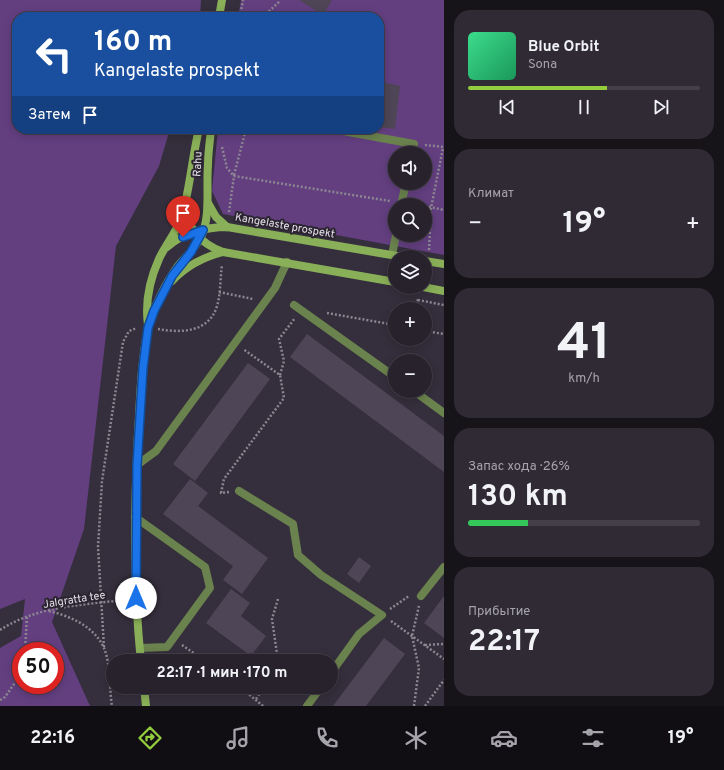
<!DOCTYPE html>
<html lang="ru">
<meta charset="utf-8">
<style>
:root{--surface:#28222d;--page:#302a35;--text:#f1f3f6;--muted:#a5a4aa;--line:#443f49;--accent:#93cd3d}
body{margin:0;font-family:Overpass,sans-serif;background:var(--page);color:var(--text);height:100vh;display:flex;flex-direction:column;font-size:15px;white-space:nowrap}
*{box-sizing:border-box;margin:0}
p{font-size:13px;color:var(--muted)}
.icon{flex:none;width:22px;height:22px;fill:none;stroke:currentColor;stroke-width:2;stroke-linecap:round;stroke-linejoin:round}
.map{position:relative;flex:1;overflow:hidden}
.drawer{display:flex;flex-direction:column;gap:10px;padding:10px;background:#161319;width:280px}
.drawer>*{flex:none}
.banner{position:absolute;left:12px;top:12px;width:372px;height:122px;border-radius:16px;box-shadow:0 2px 10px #0003,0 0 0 1px var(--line);background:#1a4fa0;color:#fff;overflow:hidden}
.tools{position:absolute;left:388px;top:146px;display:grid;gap:8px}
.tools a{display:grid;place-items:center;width:44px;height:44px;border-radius:50%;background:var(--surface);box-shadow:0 2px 10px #0003,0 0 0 1px var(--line);font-size:20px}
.speed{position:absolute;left:12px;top:642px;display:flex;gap:8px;font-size:20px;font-weight:700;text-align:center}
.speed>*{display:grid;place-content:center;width:52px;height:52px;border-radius:50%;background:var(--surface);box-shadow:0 2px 10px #0003,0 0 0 1px var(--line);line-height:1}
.speed .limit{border:6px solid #d22;background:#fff;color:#111}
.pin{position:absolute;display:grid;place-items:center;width:34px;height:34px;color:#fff;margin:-41px -17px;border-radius:50% 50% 50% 0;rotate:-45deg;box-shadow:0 0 4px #0007}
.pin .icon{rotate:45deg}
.me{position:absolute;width:44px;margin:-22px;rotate:0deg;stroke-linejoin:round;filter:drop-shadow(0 0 3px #0008)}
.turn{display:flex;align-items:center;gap:14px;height:84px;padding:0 16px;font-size:18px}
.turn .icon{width:52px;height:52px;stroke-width:2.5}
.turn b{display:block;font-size:28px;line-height:34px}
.then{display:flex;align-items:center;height:38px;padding:0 16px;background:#0003;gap:8px;font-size:15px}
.big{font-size:30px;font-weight:700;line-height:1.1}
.drawer .widget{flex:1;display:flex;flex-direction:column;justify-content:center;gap:6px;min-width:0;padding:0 14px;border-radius:16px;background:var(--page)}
.drawer .dial{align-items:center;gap:0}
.dial b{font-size:52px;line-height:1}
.song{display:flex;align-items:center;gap:12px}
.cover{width:48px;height:48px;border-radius:6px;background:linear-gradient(135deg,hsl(150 70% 55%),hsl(150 70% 35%))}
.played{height:4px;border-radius:2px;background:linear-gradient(90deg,var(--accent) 60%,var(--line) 60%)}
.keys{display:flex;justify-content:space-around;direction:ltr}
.heat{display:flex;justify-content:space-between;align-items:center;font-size:22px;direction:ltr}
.charge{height:6px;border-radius:3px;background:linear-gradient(90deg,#34c759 26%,var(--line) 0)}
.trip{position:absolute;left:106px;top:654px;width:232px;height:40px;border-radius:20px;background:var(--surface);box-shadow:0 2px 10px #0003,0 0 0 1px var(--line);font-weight:700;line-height:40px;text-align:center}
.menu{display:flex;height:64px;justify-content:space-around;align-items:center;background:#100e12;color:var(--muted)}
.menu .icon{width:28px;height:28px}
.menu .on{color:var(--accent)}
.menu b{font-size:18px;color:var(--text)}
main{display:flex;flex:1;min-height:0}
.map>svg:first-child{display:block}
</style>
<main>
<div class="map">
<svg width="444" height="706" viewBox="0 0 444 706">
<rect width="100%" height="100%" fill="#352e3c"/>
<g fill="#633f80" fill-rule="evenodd">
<path d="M 0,0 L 201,0 L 200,17 L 17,17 L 17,129 L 170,129 L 159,166 L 116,246 L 84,529 L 52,622 L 90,706 L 0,706 L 0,648 L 21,636 L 25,599 L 0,609 ZM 21,651 L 55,651 L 55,685 L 21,685 Z"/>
<path d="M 241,0 L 444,0 L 444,255 L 223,214 L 212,191 L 218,129 L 379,129 L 379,17 L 238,17 ZM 395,153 L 425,153 L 425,183 L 395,183 ZM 395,205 L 425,205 L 425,235 L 395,235 Z"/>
</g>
<g fill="#4e4656">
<path d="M 299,0 L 332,0 L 323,15 Z"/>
<path d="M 379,81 L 400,86 L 395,129 L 379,127 Z"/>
<path d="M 307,334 L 444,436 L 444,472 L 290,357 Z"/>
<path d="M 248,363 L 270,379 L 195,481 L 173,464 Z"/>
<path d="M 190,479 L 208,493 L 198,506 L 268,558 L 242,594 L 223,580 L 233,566 L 163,514 Z"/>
<path d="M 359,557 L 371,566 L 359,583 L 347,574 Z"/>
<path d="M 231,589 L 250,603 L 241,616 L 266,636 L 251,656 L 206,623 Z"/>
<path d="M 444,596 L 444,638 L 424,623 Z"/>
<path d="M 384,638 L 405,654 L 366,706 L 333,706 Z"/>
</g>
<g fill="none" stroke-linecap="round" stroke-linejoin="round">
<g stroke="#8c8691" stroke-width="2.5" stroke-dasharray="2 2" stroke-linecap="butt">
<path d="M 240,17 L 243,0"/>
<path d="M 263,17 L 280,1"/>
<path d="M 425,145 L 444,147"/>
<path d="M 222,147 L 227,168 L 234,176"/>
<path d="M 234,175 L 246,129"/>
<path d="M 425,206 L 444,210"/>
<path d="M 229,212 L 234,176 L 390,201"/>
<path d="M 429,250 L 431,208 L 443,148"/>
<path d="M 219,292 L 253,299"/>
<path d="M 418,300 L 444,305"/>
<path d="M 416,309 L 418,299"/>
<path d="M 327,313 L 395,325"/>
<path d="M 158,329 C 180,333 209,333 217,306 C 221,293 220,278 222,265"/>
<path d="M 425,331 L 444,334"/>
<path d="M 280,375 L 284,361 L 279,339 L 295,318"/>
<path d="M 229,492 L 221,493 L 224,479 L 284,398 L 280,375 L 243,349"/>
<path d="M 147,598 L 154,597"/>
<path d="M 278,599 L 272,619 L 278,661"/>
<path d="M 390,609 L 409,596"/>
<path d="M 49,611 C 70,616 94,626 104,648 C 111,665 109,688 112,706"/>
<path d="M 391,621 L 444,659"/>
<path d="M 0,630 C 37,606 82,605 124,600"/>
<path d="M 182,645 L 205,661"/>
<path d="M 425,645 L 444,644"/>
<path d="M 104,647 L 98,547 L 102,481 L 123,342 L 129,331 L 137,328"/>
<path d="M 25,651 L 27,616"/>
<path d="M 240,687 L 263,706"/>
<path d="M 256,699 L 264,687"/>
<path d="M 0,700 L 5,697 L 21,674"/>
<path d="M 414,706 L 419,668 L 412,636 L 419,606"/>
<path d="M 425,706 L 444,680"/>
</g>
<g stroke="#6a824d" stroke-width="8">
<path d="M 332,129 L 414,144 L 412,153"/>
<path d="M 401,205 L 406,183"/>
<path d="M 392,255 L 396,235"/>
<path d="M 294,305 L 395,377"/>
<path d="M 414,391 L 444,413"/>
<path d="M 137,465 L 156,451 L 275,288 L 287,262"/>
<path d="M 239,491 L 293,524 L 298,555 L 321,575 L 382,615 L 359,634 L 331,673"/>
<path d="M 135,517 L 205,567 L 210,588 L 167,647 L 140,648"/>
<path d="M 421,596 L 444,567"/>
<path d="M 307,706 L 321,687"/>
</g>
<g stroke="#89b058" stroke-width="8">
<path d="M 219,17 L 222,0"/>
<path d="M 208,203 L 216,217 L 227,227"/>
<path d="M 185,204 C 187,228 201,244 223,252 L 395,282"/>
<path d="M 167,247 C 183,233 206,227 227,227 L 403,257"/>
<path d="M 425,261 L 444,264"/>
<path d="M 172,281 C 186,266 204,257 223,252"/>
<path d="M 423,287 L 444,291"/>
<path d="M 148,325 C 145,303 150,279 159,259 C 166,244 176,233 182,216 C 190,188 192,158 199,129"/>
<path d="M 141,661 C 133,586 134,509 138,434 C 140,399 141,363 148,328 C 152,311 167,280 178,266 C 186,256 195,249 201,237 C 211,216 206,188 208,165 C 208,153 210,141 211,129"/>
<path d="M 144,687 L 146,706"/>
</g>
</g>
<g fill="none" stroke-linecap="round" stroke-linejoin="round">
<g stroke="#114b97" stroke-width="10">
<path id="route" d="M 136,598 L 137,465 L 143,368 L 148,328 L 154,311 L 172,276 L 191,252 L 203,230 L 183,237"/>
</g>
<use href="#route" stroke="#1a73e8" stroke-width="7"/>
</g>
<g text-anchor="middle" stroke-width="4" stroke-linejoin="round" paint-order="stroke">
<g font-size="11" fill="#e4dfe8" stroke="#2b2431">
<text transform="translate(197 164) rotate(-87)" y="4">Rahu</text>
<text transform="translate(285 225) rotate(10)" y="4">Kangelaste prospekt</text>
<text transform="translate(74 599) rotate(-9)" y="4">Jalgratta tee</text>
</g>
</g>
</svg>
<div class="tools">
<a><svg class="icon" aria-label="sound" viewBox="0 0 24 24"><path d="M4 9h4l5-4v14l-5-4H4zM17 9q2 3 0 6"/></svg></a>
<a><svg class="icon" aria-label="search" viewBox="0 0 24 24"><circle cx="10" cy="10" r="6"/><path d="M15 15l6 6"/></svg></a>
<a><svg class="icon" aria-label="layers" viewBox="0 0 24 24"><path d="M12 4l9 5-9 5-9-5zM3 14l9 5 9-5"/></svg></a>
<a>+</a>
<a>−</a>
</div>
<div class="speed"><div class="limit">50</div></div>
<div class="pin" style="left:183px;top:237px;background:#d93025"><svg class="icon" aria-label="arrive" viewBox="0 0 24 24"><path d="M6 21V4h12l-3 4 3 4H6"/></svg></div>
<svg class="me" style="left:136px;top:598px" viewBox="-20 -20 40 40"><circle r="19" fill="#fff"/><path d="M0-13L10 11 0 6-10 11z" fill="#1a73e8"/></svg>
<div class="trip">22:17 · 1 мин · 170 m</div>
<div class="banner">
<div class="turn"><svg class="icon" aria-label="left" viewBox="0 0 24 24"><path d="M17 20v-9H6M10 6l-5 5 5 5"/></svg><div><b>160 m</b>Kangelaste prospekt</div></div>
<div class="then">Затем<svg class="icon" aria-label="arrive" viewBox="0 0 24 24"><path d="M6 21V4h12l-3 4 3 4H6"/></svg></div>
</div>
</div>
<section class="drawer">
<div class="widget">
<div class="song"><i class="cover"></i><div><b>Blue Orbit</b><p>Sona</p></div></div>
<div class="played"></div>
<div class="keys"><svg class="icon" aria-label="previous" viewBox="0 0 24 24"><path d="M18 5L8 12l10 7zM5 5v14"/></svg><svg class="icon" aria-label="pause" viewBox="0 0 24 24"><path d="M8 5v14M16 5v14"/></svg><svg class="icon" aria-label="next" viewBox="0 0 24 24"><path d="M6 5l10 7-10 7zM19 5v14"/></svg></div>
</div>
<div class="widget"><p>Климат</p>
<div class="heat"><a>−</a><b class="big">19°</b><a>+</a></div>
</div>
<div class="widget dial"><b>41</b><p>km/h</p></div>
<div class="widget"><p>Запас хода · 26%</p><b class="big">130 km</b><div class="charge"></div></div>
<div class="widget"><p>Прибытие</p><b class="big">22:17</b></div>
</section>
</main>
<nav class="menu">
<b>22:16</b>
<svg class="icon on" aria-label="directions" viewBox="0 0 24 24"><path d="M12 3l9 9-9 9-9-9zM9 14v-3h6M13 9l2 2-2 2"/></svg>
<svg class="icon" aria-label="music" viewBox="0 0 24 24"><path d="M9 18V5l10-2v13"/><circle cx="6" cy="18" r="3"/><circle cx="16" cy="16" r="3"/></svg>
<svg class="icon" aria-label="phone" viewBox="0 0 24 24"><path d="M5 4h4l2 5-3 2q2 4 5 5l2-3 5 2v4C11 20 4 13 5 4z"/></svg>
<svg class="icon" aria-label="climate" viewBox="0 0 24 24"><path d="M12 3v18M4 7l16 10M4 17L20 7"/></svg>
<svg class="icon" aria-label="car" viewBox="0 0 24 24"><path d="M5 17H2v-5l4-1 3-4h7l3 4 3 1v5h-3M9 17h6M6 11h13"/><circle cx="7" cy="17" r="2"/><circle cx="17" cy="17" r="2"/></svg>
<svg class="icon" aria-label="filters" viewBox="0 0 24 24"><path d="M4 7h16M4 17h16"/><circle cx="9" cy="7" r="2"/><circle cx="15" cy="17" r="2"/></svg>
<b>19°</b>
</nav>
